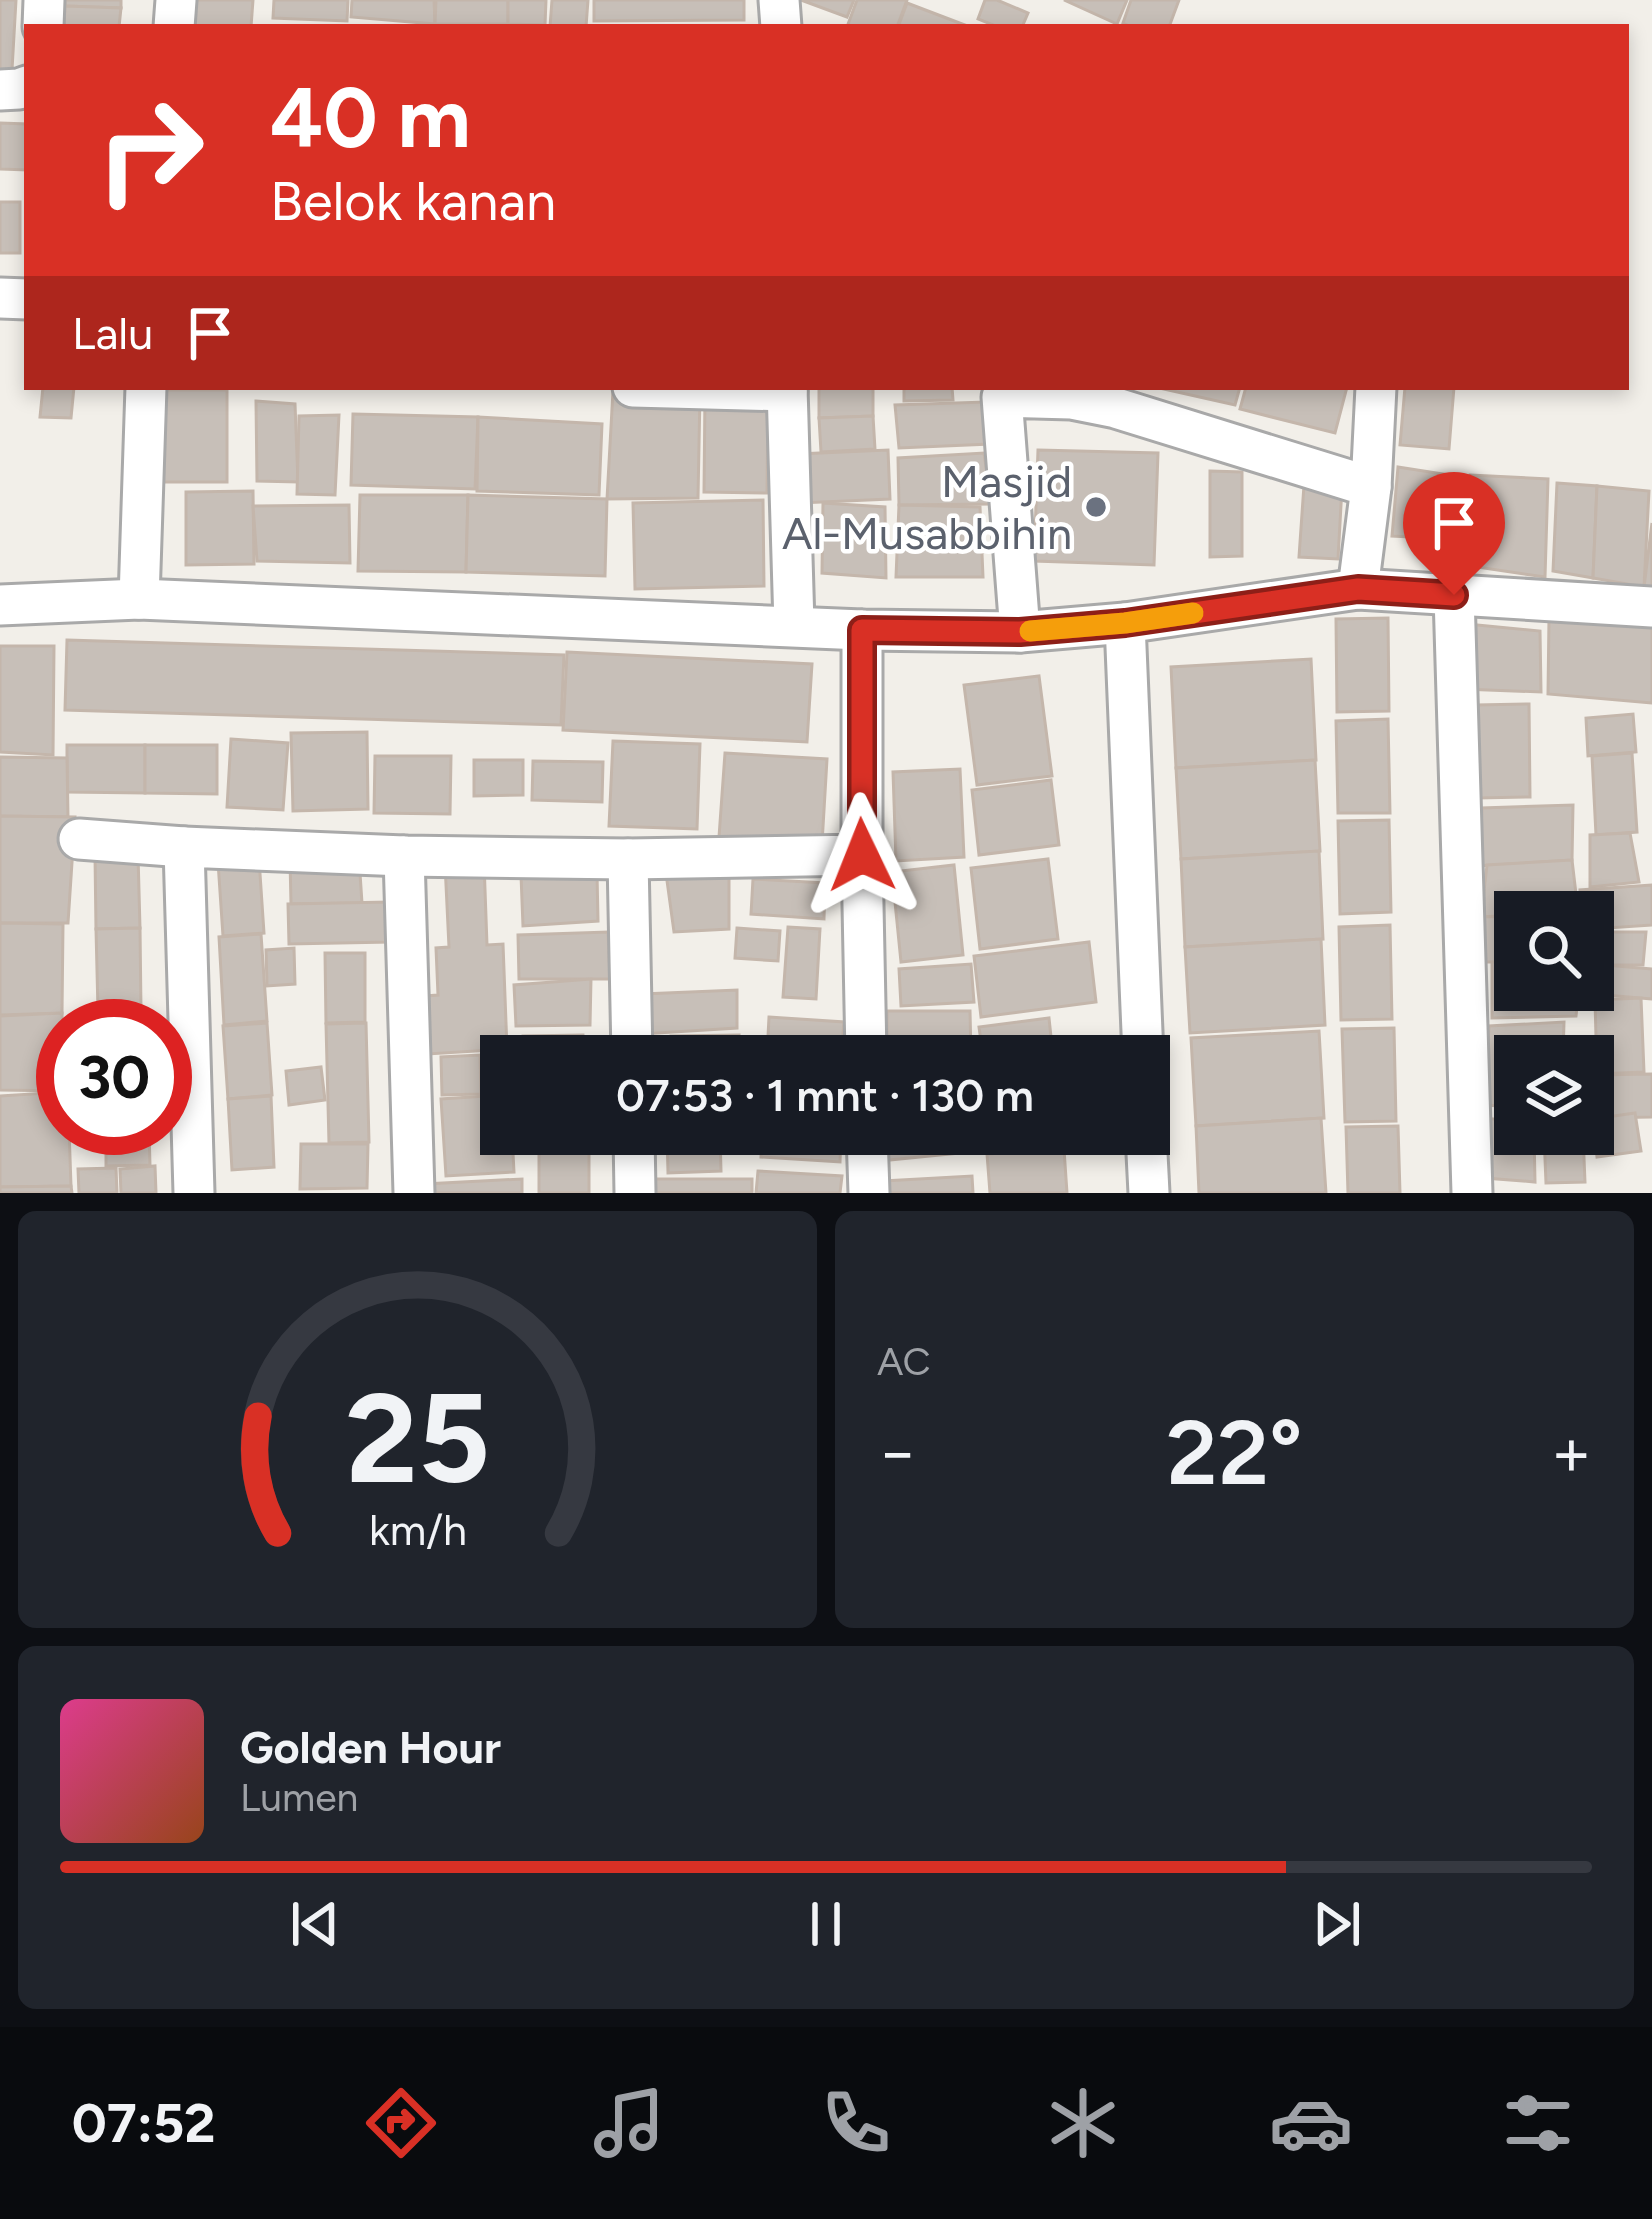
<!DOCTYPE html>
<html lang="id">
<meta charset="utf-8">
<style>
:root{--surface:#171b24;--page:#20242c;--text:#f1f3f6;--muted:#9ea1a6;--line:#363941;--accent:#d93025}
body{margin:0;font-family:Figtree,sans-serif;background:var(--page);color:var(--text);height:100vh;display:flex;flex-direction:column;font-size:45px;white-space:nowrap}
*{box-sizing:border-box;margin:0}
p{font-size:39px;color:var(--muted)}
.icon{flex:none;width:66px;height:66px;fill:none;stroke:currentColor;stroke-width:2;stroke-linecap:round;stroke-linejoin:round}
.map{position:relative;height:1193px;overflow:hidden}
.sheet{display:flex;flex-direction:column;gap:18px;padding:18px;background:#0d0f14;flex:1}
.sheet>*{flex:none}
.banner{position:absolute;left:24px;top:24px;width:1605px;height:366px;border-radius:0px;box-shadow:0 6px 18px #0003;background:#d93025;color:#fff;overflow:hidden}
.buttons{position:absolute;left:1494px;top:891px;display:grid;gap:24px}
.buttons a{display:grid;place-items:center;width:120px;height:120px;border-radius:0px;background:var(--surface);box-shadow:0 6px 18px #0003;font-size:60px}
.speed{position:absolute;left:36px;top:999px;display:flex;gap:24px;font-size:60px;font-weight:700;text-align:center}
.speed>*{display:grid;place-content:center;width:156px;height:156px;border-radius:50%;background:var(--surface);box-shadow:0 6px 18px #0003;line-height:1}
.speed .limit{border:18px solid #d22;background:#fff;color:#111}
.pin{position:absolute;display:grid;place-items:center;width:102px;height:102px;color:#fff;margin:-123px -51px;border-radius:50% 50% 50% 0;rotate:-45deg;box-shadow:0 0 12px #0007}
.pin .icon{rotate:45deg}
.me{position:absolute;width:132px;margin:-66px;rotate:358deg;stroke-linejoin:round;filter:drop-shadow(0 0 9px #0008)}
.turn{display:flex;align-items:center;gap:42px;height:252px;padding:0 48px;font-size:54px}
.turn .icon{width:156px;height:156px;stroke-width:2.5}
.turn b{display:block;font-size:84px;line-height:102px}
.then{display:flex;align-items:center;height:114px;padding:0 48px;background:#0003;gap:24px;font-size:45px}
.big{font-size:90px;font-weight:600;line-height:1.1}
.sheet .widget{flex:1;display:flex;flex-direction:column;justify-content:center;gap:18px;min-width:0;padding:0 42px;border-radius:18px;background:var(--page)}
.sheet .dial{align-items:center;gap:0}
.dial svg{height:312px;overflow:visible;fill:none;stroke:var(--line);stroke-width:7;stroke-linecap:round;text-anchor:middle}
.dial text{fill:var(--text);stroke:none}
.song{display:flex;align-items:center;gap:36px}
.cover{width:144px;height:144px;border-radius:18px;background:linear-gradient(135deg,hsl(330 70% 55%),hsl(20 70% 35%))}
.played{height:12px;border-radius:6px;background:linear-gradient(90deg,var(--accent) 80%,var(--line) 80%)}
.keys{display:flex;justify-content:space-around;direction:ltr}
.heat{display:flex;justify-content:space-between;align-items:center;font-size:66px;direction:ltr}
.sheet .tiles{flex:1;display:grid;gap:18px;grid-template-columns:1fr 1fr}
.widget:last-child{grid-column:span 2}
.trip{position:absolute;left:480px;top:1035px;width:690px;height:120px;border-radius:0px;background:var(--surface);box-shadow:0 6px 18px #0003;font-weight:600;line-height:120px;text-align:center}
.menu{display:flex;height:192px;justify-content:space-around;align-items:center;background:#090b0e;color:var(--muted)}
.menu .icon{width:84px;height:84px}
.menu .on{color:var(--accent)}
.menu b{font-size:54px;color:var(--text)}
.map>svg:first-child{display:block}
</style>
<div class="map">
<svg width="1652" height="1193" viewBox="0 0 1652 1193">
<rect width="100%" height="100%" fill="#f2efe9"/>
<g fill="#c7bfb8" stroke="#c4b6ab" stroke-width="3">
<path d="M 0,0 L 16,0 L 12,70 L 0,69 Z"/>
<path d="M 65,0 L 121,0 L 121,8 L 65,6 Z"/>
<path d="M 190,0 L 253,0 L 251,27 L 188,27 Z"/>
<path d="M 274,0 L 348,0 L 347,21 L 273,18 Z"/>
<path d="M 352,0 L 434,0 L 435,24 L 351,17 Z"/>
<path d="M 436,0 L 508,0 L 508,24 L 435,24 Z"/>
<path d="M 508,0 L 546,0 L 545,25 L 508,24 Z"/>
<path d="M 552,0 L 588,0 L 586,27 L 550,27 Z"/>
<path d="M 594,0 L 744,0 L 744,20 L 594,21 Z"/>
<path d="M 801,0 L 854,0 L 847,17 Z"/>
<path d="M 857,0 L 907,0 L 897,27 L 847,27 Z"/>
<path d="M 985,0 L 997,0 L 1028,13 L 1022,27 L 998,27 L 978,19 Z"/>
<path d="M 1064,0 L 1127,0 L 1117,24 Z"/>
<path d="M 1131,0 L 1179,0 L 1169,27 L 1131,27 L 1123,23 Z"/>
<path d="M 907,3 L 970,27 L 898,27 Z"/>
<path d="M 65,6 L 121,8 L 119,27 L 64,27 Z"/>
<path d="M 0,123 L 27,124 L 27,170 L 0,169 Z"/>
<rect x="0" y="202" width="20" height="51"/>
<path d="M 43,387 L 74,387 L 71,418 L 40,417 Z"/>
<path d="M 819,387 L 873,387 L 873,416 L 819,418 Z"/>
<path d="M 904,387 L 952,387 L 953,400 L 904,401 Z"/>
<path d="M 1155,387 L 1240,387 L 1235,405 Z"/>
<path d="M 1246,387 L 1347,387 L 1335,433 L 1240,409 Z"/>
<path d="M 1405,387 L 1454,387 L 1449,449 L 1400,445 Z"/>
<rect x="159" y="390" width="68" height="92"/>
<path d="M 613,391 L 700,393 L 698,498 L 607,499 Z"/>
<path d="M 705,394 L 768,394 L 767,493 L 704,492 Z"/>
<path d="M 256,401 L 295,404 L 298,482 L 257,481 Z"/>
<path d="M 986,402 L 990,444 L 899,448 L 895,405 Z"/>
<path d="M 353,414 L 478,417 L 475,489 L 351,485 Z"/>
<path d="M 339,415 L 335,495 L 297,494 L 299,416 Z"/>
<path d="M 873,416 L 875,449 L 821,452 L 819,418 Z"/>
<path d="M 478,417 L 602,424 L 599,495 L 477,491 Z"/>
<path d="M 888,450 L 890,499 L 800,503 L 798,454 Z"/>
<path d="M 1038,450 L 1158,453 L 1154,565 L 1034,561 Z"/>
<path d="M 984,453 L 991,504 L 899,505 L 898,458 Z"/>
<path d="M 1398,467 L 1462,477 L 1452,539 L 1392,536 Z"/>
<path d="M 1210,471 L 1242,472 L 1242,556 L 1210,557 Z"/>
<path d="M 1470,475 L 1548,479 L 1545,577 L 1457,564 Z"/>
<path d="M 1557,483 L 1597,486 L 1593,578 L 1553,571 Z"/>
<path d="M 1304,485 L 1342,487 L 1338,559 L 1299,557 Z"/>
<path d="M 1597,486 L 1649,491 L 1644,587 L 1593,578 Z"/>
<path d="M 253,491 L 254,564 L 186,565 L 186,492 Z"/>
<path d="M 360,495 L 468,495 L 466,572 L 358,571 Z"/>
<path d="M 468,495 L 607,499 L 605,576 L 466,572 Z"/>
<path d="M 763,500 L 764,586 L 635,589 L 633,503 Z"/>
<path d="M 823,503 L 885,507 L 886,578 L 822,573 Z"/>
<path d="M 349,505 L 350,563 L 257,561 L 253,506 Z"/>
<path d="M 899,505 L 980,507 L 983,577 L 896,577 Z"/>
<path d="M 1652,523 L 1652,587 L 1644,587 Z"/>
<path d="M 1388,618 L 1389,711 L 1337,712 L 1336,619 Z"/>
<path d="M 1549,618 L 1652,626 L 1652,703 L 1548,694 Z"/>
<path d="M 1467,624 L 1540,631 L 1541,692 L 1463,689 Z"/>
<path d="M 67,640 L 564,655 L 561,725 L 65,710 Z"/>
<path d="M 0,646 L 54,646 L 53,755 L 0,752 Z"/>
<path d="M 567,652 L 812,664 L 807,742 L 563,730 Z"/>
<path d="M 1311,659 L 1316,760 L 1176,768 L 1171,667 Z"/>
<path d="M 1039,676 L 1052,776 L 977,785 L 964,685 Z"/>
<path d="M 1529,704 L 1530,797 L 1478,798 L 1477,705 Z"/>
<path d="M 1633,714 L 1636,752 L 1588,756 L 1586,718 Z"/>
<path d="M 1388,719 L 1390,813 L 1338,813 L 1336,721 Z"/>
<path d="M 367,732 L 368,809 L 293,811 L 291,733 Z"/>
<path d="M 231,739 L 288,743 L 283,810 L 227,807 Z"/>
<path d="M 613,741 L 700,744 L 697,829 L 609,826 Z"/>
<path d="M 67,745 L 145,745 L 145,793 L 67,792 Z"/>
<path d="M 145,745 L 217,745 L 217,794 L 145,793 Z"/>
<path d="M 725,753 L 827,759 L 822,844 L 719,837 Z"/>
<path d="M 1632,753 L 1637,832 L 1596,835 L 1592,756 Z"/>
<path d="M 375,756 L 451,756 L 450,814 L 374,813 Z"/>
<path d="M 0,757 L 67,758 L 68,817 L 0,816 Z"/>
<path d="M 474,760 L 523,760 L 523,795 L 474,796 Z"/>
<path d="M 1315,760 L 1320,851 L 1181,859 L 1176,768 Z"/>
<path d="M 533,761 L 603,762 L 602,802 L 532,800 Z"/>
<path d="M 960,769 L 964,857 L 896,861 L 893,772 Z"/>
<path d="M 1051,780 L 1059,845 L 979,855 L 972,790 Z"/>
<path d="M 1573,805 L 1572,860 L 1479,866 L 1482,808 Z"/>
<path d="M 0,816 L 75,817 L 68,923 L 0,923 Z"/>
<path d="M 1389,820 L 1391,912 L 1340,914 L 1338,821 Z"/>
<path d="M 1630,833 L 1639,882 L 1590,887 L 1590,835 Z"/>
<path d="M 1319,851 L 1323,939 L 1185,947 L 1181,859 Z"/>
<path d="M 138,854 L 140,928 L 96,929 L 95,855 Z"/>
<path d="M 359,858 L 362,903 L 291,904 L 290,860 Z"/>
<path d="M 259,859 L 264,933 L 223,936 L 218,862 Z"/>
<path d="M 1048,859 L 1058,939 L 980,949 L 971,868 Z"/>
<path d="M 1572,860 L 1578,911 L 1515,912 L 1515,915 L 1481,917 L 1487,865 Z"/>
<path d="M 484,862 L 487,945 L 503,944 L 507,1049 L 428,1054 L 426,996 L 438,995 L 436,948 L 449,947 L 445,864 Z"/>
<path d="M 729,865 L 729,929 L 674,932 L 665,866 Z"/>
<path d="M 954,865 L 963,955 L 901,962 L 892,872 Z"/>
<path d="M 597,873 L 598,921 L 523,926 L 521,875 Z"/>
<path d="M 753,879 L 825,883 L 824,919 L 751,914 Z"/>
<path d="M 1652,885 L 1652,925 L 1593,929 L 1593,912 L 1580,912 L 1580,890 Z"/>
<path d="M 389,902 L 390,942 L 289,944 L 288,904 Z"/>
<path d="M 1515,916 L 1515,962 L 1483,962 L 1481,917 Z"/>
<path d="M 0,923 L 63,924 L 62,1013 L 0,1015 Z"/>
<path d="M 1390,925 L 1392,1019 L 1341,1020 L 1339,927 Z"/>
<path d="M 788,927 L 820,929 L 816,999 L 783,997 Z"/>
<path d="M 140,928 L 141,1010 L 98,1011 L 96,929 Z"/>
<path d="M 737,928 L 780,931 L 778,961 L 735,958 Z"/>
<path d="M 608,932 L 610,979 L 519,979 L 518,935 Z"/>
<path d="M 1593,932 L 1646,932 L 1643,965 L 1593,965 Z"/>
<path d="M 261,934 L 267,1021 L 224,1025 L 219,937 Z"/>
<path d="M 1321,939 L 1325,1025 L 1190,1033 L 1185,947 Z"/>
<path d="M 1089,942 L 1096,1002 L 981,1017 L 974,956 Z"/>
<path d="M 294,948 L 295,984 L 267,986 L 266,950 Z"/>
<path d="M 325,953 L 365,953 L 365,1022 L 326,1023 Z"/>
<path d="M 1492,962 L 1515,962 L 1515,990 L 1579,990 L 1576,1016 L 1492,1018 Z"/>
<path d="M 971,964 L 974,1002 L 901,1006 L 899,969 Z"/>
<path d="M 1605,965 L 1652,969 L 1652,999 L 1605,995 Z"/>
<path d="M 591,979 L 590,1025 L 516,1026 L 514,985 Z"/>
<path d="M 737,990 L 737,1028 L 642,1034 L 643,994 Z"/>
<path d="M 1641,998 L 1644,1072 L 1597,1074 L 1595,1000 Z"/>
<path d="M 141,1010 L 141,1026 L 99,1026 L 98,1011 Z"/>
<path d="M 887,1011 L 970,1011 L 971,1056 L 887,1056 Z"/>
<path d="M 62,1013 L 63,1091 L 0,1090 L 0,1016 Z"/>
<path d="M 769,1017 L 844,1022 L 841,1056 L 767,1056 Z"/>
<path d="M 1049,1018 L 1053,1056 L 983,1056 L 979,1027 Z"/>
<path d="M 1564,1022 L 1563,1056 L 1515,1056 L 1515,1107 L 1485,1105 L 1489,1026 Z"/>
<path d="M 267,1023 L 272,1095 L 228,1099 L 223,1026 Z"/>
<path d="M 366,1023 L 369,1142 L 329,1143 L 326,1024 Z"/>
<path d="M 1394,1028 L 1396,1121 L 1345,1122 L 1342,1029 Z"/>
<path d="M 1319,1031 L 1324,1118 L 1196,1126 L 1191,1038 Z"/>
<path d="M 583,1035 L 584,1056 L 523,1056 L 523,1036 Z"/>
<path d="M 739,1035 L 738,1056 L 671,1056 L 671,1036 Z"/>
<path d="M 480,1055 L 481,1094 L 442,1095 L 441,1057 Z"/>
<path d="M 321,1067 L 325,1100 L 289,1105 L 286,1071 Z"/>
<path d="M 1652,1074 L 1652,1117 L 1593,1118 L 1593,1075 Z"/>
<path d="M 174,1086 L 175,1127 L 165,1128 L 165,1087 Z"/>
<path d="M 63,1092 L 63,1128 L 69,1128 L 71,1186 L 0,1187 L 0,1096 Z"/>
<path d="M 501,1095 L 501,1134 L 512,1134 L 514,1172 L 446,1176 L 441,1099 Z"/>
<path d="M 271,1096 L 274,1167 L 232,1170 L 228,1099 Z"/>
<path d="M 1635,1113 L 1641,1151 L 1597,1157 L 1593,1119 Z"/>
<path d="M 1321,1118 L 1326,1193 L 1199,1193 L 1196,1126 Z"/>
<path d="M 1483,1118 L 1515,1121 L 1515,1134 L 1534,1134 L 1535,1182 L 1485,1178 Z"/>
<path d="M 1398,1126 L 1400,1193 L 1348,1193 L 1346,1127 Z"/>
<path d="M 149,1129 L 150,1165 L 106,1166 L 106,1130 Z"/>
<rect x="539" y="1134" width="50" height="59"/>
<path d="M 667,1134 L 720,1134 L 721,1171 L 668,1173 Z"/>
<path d="M 762,1134 L 841,1134 L 840,1162 L 761,1157 Z"/>
<path d="M 887,1134 L 970,1134 L 971,1152 L 889,1160 Z"/>
<path d="M 981,1134 L 1065,1134 L 1065,1136 L 982,1147 Z"/>
<path d="M 1544,1134 L 1583,1134 L 1585,1182 L 1546,1183 Z"/>
<path d="M 301,1144 L 368,1144 L 367,1188 L 300,1189 Z"/>
<path d="M 1064,1149 L 1067,1193 L 990,1193 L 987,1154 Z"/>
<path d="M 155,1166 L 156,1193 L 121,1193 L 120,1169 Z"/>
<path d="M 116,1168 L 117,1193 L 79,1193 L 78,1169 Z"/>
<path d="M 758,1171 L 842,1176 L 840,1193 L 756,1193 Z"/>
<path d="M 972,1176 L 973,1193 L 884,1193 L 884,1181 Z"/>
<path d="M 522,1179 L 522,1193 L 425,1193 L 425,1184 Z"/>
<rect x="646" y="1179" width="106" height="14"/>
<path d="M 71,1186 L 72,1193 L 0,1193 L 0,1187 Z"/>
</g>
<g fill="none" stroke-linecap="round" stroke-linejoin="round">
<g stroke="#a9a9a9" stroke-width="45">
<g id="minor">
<path d="M 779,0 L 781,27"/>
<path d="M 43,27 L 44,0"/>
<path d="M 174,27 L 176,0"/>
<path d="M 0,90 L 19,89 L 27,86"/>
<path d="M 0,298 L 27,299"/>
<path d="M 633,387 L 787,391"/>
<path d="M 787,387 L 794,625"/>
<path d="M 1371,487 L 1376,387"/>
<path d="M 1454,595 L 1472,1193"/>
<path d="M 139,599 L 146,387"/>
<path d="M 0,605 L 139,599 L 862,630 L 1020,632 L 1125,623"/>
<path d="M 1020,632 L 1002,397 L 1071,399 L 1116,408 L 1371,487 L 1358,589"/>
<path d="M 79,839 L 184,847"/>
<path d="M 862,855 L 866,1056"/>
<path d="M 404,856 L 414,1193"/>
<path d="M 628,859 L 632,1056"/>
<path d="M 1143,1056 L 1125,623 L 1358,589 L 1652,607"/>
<path d="M 634,1134 L 635,1193"/>
<path d="M 867,1134 L 869,1193"/>
<path d="M 1146,1134 L 1149,1193"/>
<path d="M 194,1193 L 184,847 L 404,856 L 628,859 L 862,855 L 862,630"/>
</g>
</g>
<use href="#minor" stroke="#fff" stroke-width="39"/>
</g>
<g fill="none" stroke-linecap="round" stroke-linejoin="round">
<g stroke="#8d1f18" stroke-width="30">
<path id="route" d="M 862,855 L 862,630 L 1020,632 L 1125,623 L 1358,589 L 1454,595"/>
</g>
<use href="#route" stroke="#d93025" stroke-width="21"/>
<path stroke="#f59e0b" stroke-width="21" d="M 1030,631 L 1125,623 L 1193,613"/>
</g>
<circle fill="#6b7280" stroke="#fff" stroke-width="4.5" cx="1096" cy="507" r="12"/>
<g text-anchor="middle" stroke-width="9" stroke-linejoin="round" paint-order="stroke">
<g font-size="45" fill="#5b616d" stroke="#fff" text-anchor="end">
<text x="1072" y="497">Masjid<tspan x="1072" dy="52">Al-Musabbihin</tspan></text>
</g>
</g>
</svg>
<div class="buttons">
<a><svg class="icon" aria-label="search" viewBox="0 0 24 24"><circle cx="10" cy="10" r="6"/><path d="M15 15l6 6"/></svg></a>
<a><svg class="icon" aria-label="layers" viewBox="0 0 24 24"><path d="M12 4l9 5-9 5-9-5zM3 14l9 5 9-5"/></svg></a>
</div>
<div class="speed"><div class="limit">30</div></div>
<div class="pin" style="left:1454px;top:595px;background:#d93025"><svg class="icon" aria-label="arrive" viewBox="0 0 24 24"><path d="M6 21V4h12l-3 4 3 4H6"/></svg></div>
<svg class="me" style="left:862px;top:855px" viewBox="-20 -20 40 40"><path d="M0-17L14 15 0 8-14 15z" fill="#d93025" stroke="#fff" stroke-width="4"/></svg>
<div class="trip">07:53 · 1 mnt · 130 m</div>
<div class="banner">
<div class="turn"><svg class="icon" aria-label="right" viewBox="0 0 24 24"><path d="M7 20v-9h11M14 6l5 5-5 5"/></svg><div><b>40 m</b>Belok kanan</div></div>
<div class="then">Lalu<svg class="icon" aria-label="arrive" viewBox="0 0 24 24"><path d="M6 21V4h12l-3 4 3 4H6"/></svg></div>
</div>
</div>
<section class="sheet">
<div class="tiles">
<div class="widget dial"><svg viewBox="0 0 100 80">
<path d="M14 69A42 42 0 1 1 86 69"/>
<path d="M14 69A42 42 0 0 1 9 39" stroke="#d93025"/>
<text x="50" y="56" font-size="32" font-weight="700">25</text>
<text x="50" y="72" font-size="11">km/h</text>
</svg></div>
<div class="widget"><p>AC</p>
<div class="heat"><a>−</a><b class="big">22°</b><a>+</a></div>
</div>
<div class="widget">
<div class="song"><i class="cover"></i><div><b>Golden Hour</b><p>Lumen</p></div></div>
<div class="played"></div>
<div class="keys"><svg class="icon" aria-label="previous" viewBox="0 0 24 24"><path d="M18 5L8 12l10 7zM5 5v14"/></svg><svg class="icon" aria-label="pause" viewBox="0 0 24 24"><path d="M8 5v14M16 5v14"/></svg><svg class="icon" aria-label="next" viewBox="0 0 24 24"><path d="M6 5l10 7-10 7zM19 5v14"/></svg></div>
</div>
</div>
</section>
<nav class="menu">
<b>07:52</b>
<svg class="icon on" aria-label="directions" viewBox="0 0 24 24"><path d="M12 3l9 9-9 9-9-9zM9 14v-3h6M13 9l2 2-2 2"/></svg>
<svg class="icon" aria-label="music" viewBox="0 0 24 24"><path d="M9 18V5l10-2v13"/><circle cx="6" cy="18" r="3"/><circle cx="16" cy="16" r="3"/></svg>
<svg class="icon" aria-label="phone" viewBox="0 0 24 24"><path d="M5 4h4l2 5-3 2q2 4 5 5l2-3 5 2v4C11 20 4 13 5 4z"/></svg>
<svg class="icon" aria-label="climate" viewBox="0 0 24 24"><path d="M12 3v18M4 7l16 10M4 17L20 7"/></svg>
<svg class="icon" aria-label="car" viewBox="0 0 24 24"><path d="M5 17H2v-5l4-1 3-4h7l3 4 3 1v5h-3M9 17h6M6 11h13"/><circle cx="7" cy="17" r="2"/><circle cx="17" cy="17" r="2"/></svg>
<svg class="icon" aria-label="filters" viewBox="0 0 24 24"><path d="M4 7h16M4 17h16"/><circle cx="9" cy="7" r="2"/><circle cx="15" cy="17" r="2"/></svg>
</nav>
